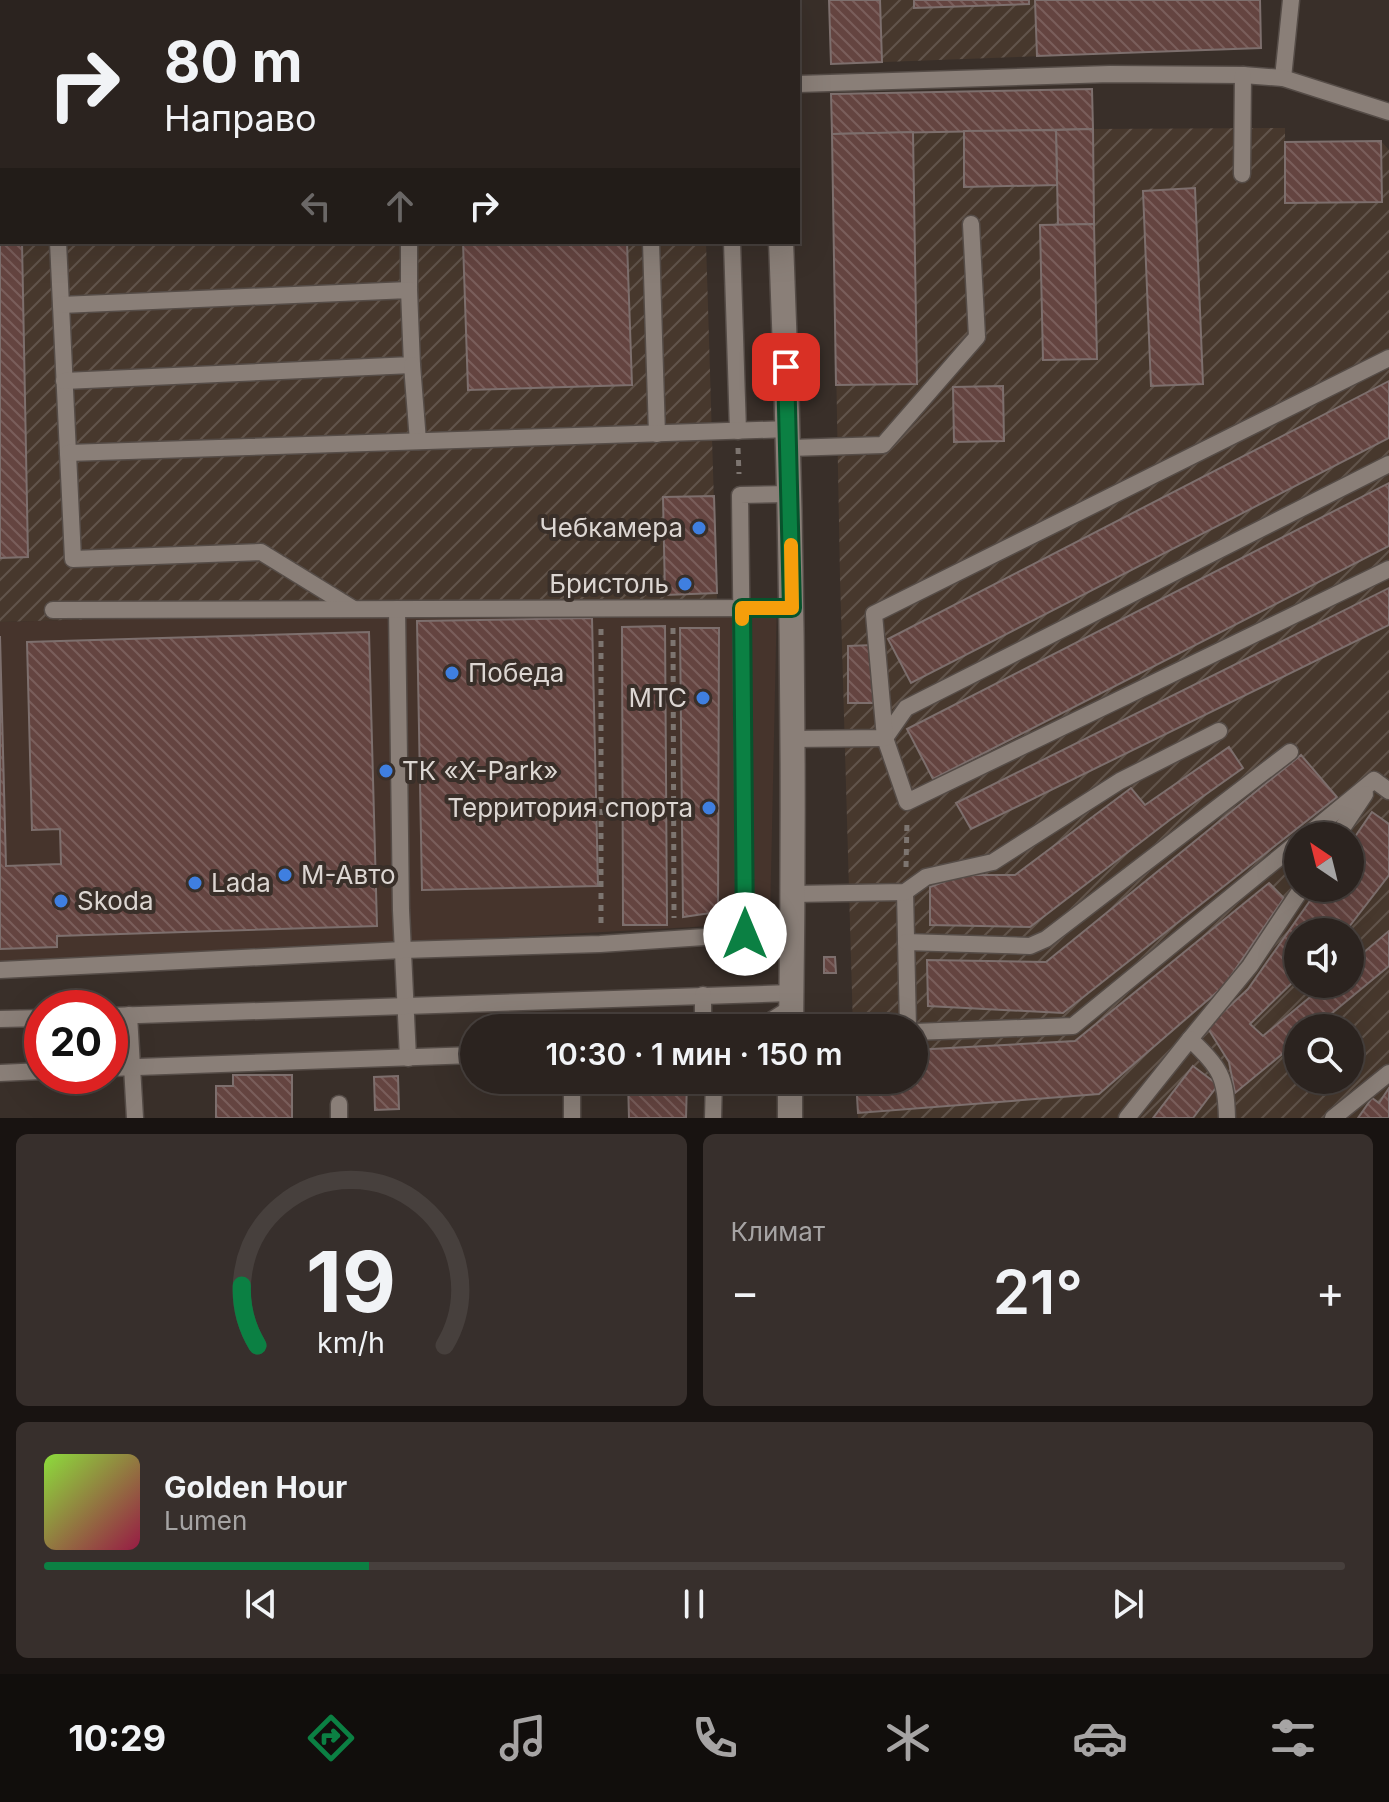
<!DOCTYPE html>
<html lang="ru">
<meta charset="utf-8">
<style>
:root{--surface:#2b231f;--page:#372f2c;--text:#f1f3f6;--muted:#a6a4a4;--line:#47403d;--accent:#0b8043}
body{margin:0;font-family:Inter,sans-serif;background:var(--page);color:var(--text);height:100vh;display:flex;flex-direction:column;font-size:30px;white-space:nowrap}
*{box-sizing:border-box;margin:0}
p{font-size:26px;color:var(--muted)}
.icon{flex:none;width:44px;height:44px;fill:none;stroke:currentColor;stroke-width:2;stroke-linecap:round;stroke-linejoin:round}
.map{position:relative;height:1118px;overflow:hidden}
.panel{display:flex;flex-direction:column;gap:16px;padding:16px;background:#181311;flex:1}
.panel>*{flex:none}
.hud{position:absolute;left:0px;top:0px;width:800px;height:244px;box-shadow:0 8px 32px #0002,0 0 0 2px var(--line);background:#2b231f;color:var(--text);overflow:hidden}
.needle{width:52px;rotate:325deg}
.tools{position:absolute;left:1284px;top:822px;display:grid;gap:16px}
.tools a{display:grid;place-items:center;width:80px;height:80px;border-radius:50%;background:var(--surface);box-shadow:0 8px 32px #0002,0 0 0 2px var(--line);font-size:40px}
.speed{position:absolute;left:24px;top:990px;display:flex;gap:16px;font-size:40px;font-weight:700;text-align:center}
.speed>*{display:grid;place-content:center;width:104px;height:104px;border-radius:50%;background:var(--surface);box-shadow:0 8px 32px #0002,0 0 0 2px var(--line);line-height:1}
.speed .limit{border:12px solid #d22;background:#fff;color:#111}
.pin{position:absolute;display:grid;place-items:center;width:68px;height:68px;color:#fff;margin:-34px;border-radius:16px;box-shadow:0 4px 12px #0006}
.me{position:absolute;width:88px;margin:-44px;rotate:0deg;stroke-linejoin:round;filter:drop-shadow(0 0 6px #0008)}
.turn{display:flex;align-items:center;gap:28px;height:168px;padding:0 32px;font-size:36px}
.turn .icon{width:104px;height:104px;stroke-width:2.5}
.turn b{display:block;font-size:56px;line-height:68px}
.lanes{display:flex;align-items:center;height:76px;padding:0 32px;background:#0003;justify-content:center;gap:40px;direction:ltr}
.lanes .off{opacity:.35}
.big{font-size:60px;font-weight:600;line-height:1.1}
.panel .tile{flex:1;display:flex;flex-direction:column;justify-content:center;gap:12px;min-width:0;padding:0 28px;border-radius:12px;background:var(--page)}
.panel .dial{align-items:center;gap:0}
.dial svg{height:208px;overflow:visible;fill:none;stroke:var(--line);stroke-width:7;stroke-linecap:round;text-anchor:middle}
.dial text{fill:var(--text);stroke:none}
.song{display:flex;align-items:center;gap:24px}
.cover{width:96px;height:96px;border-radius:12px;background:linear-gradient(135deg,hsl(90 70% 55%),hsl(340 70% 35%))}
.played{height:8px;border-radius:4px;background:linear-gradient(90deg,var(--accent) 25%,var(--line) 25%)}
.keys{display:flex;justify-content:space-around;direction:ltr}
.heat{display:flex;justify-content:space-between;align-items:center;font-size:44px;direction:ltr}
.panel .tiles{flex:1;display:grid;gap:16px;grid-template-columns:1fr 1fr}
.tile:last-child{grid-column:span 2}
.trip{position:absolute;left:460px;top:1014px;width:468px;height:80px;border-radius:40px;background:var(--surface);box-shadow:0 8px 32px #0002,0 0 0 2px var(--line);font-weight:600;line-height:80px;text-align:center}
.menu{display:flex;height:128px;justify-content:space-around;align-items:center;background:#110e0c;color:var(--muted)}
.menu .icon{width:56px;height:56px}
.menu .on{color:var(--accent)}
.menu b{font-size:36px;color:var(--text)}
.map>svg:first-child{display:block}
</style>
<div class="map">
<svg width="1389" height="1118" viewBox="0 0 1389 1118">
<defs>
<pattern id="industrial-furrows" width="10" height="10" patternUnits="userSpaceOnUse" patternTransform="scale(2)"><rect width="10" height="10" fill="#47382d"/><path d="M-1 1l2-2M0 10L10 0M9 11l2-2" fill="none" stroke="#61544b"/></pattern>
<pattern id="building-back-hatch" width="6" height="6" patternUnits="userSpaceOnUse" patternTransform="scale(2)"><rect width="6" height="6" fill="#644440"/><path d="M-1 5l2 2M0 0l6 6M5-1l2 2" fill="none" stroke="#7a5e5b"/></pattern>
</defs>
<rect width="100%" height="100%" fill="#392f29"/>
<path fill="#46342c" d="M 777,599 L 770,920 L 711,926 L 0,965 L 0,622 Z"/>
<g fill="url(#industrial-furrows)" fill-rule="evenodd">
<path d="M 0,0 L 699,0 L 699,2 L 2,2 L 2,242 L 706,242 L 717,601 L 0,622 Z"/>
<path d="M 829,0 L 1260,0 L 1261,48 L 831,64 Z"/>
<path d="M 1092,89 L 1093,129 L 1285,128 L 1285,142 L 1381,141 L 1389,150 L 1389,1118 L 858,1118 L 856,1080 L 914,1080 L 914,1028 L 853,1028 L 840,577 L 831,94 ZM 1298,836 L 1350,836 L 1350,888 L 1298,888 ZM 1298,932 L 1350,932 L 1350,984 L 1298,984 ZM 1298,1028 L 1350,1028 L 1350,1080 L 1298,1080 Z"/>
</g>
<g fill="url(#building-back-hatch)" stroke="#7d6f6d" stroke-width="2">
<path d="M 829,0 L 880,0 L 882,62 L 831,64 Z"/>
<path d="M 914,0 L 1029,0 L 1029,4 L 914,8 Z"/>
<path d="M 1035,0 L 1260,0 L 1261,48 L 1037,56 Z"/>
<path d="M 1092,89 L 1093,129 L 832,134 L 831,94 Z"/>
<path d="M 1093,129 L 1094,224 L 1058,225 L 1056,130 Z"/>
<path d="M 1056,130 L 1057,185 L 964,187 L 964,131 Z"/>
<path d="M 913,132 L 917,384 L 836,385 L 832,134 Z"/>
<path d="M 1381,141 L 1382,202 L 1285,203 L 1285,142 Z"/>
<path d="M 1195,188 L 1203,384 L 1151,386 L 1143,191 Z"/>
<path d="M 0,192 L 2,192 L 2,242 L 22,242 L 28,557 L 0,558 Z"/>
<path d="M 1094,224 L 1097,359 L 1043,360 L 1040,225 Z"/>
<path d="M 463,242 L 627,242 L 632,385 L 468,390 Z"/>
<path d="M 1389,381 L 1389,438 L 911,683 L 888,639 Z"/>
<path d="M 1003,386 L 1004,441 L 954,442 L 953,387 Z"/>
<path d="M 1389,483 L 1389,546 L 933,779 L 907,729 Z"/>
<path d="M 714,496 L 717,593 L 665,595 L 663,497 Z"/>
<path d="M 1389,588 L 1389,625 L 971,829 L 956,803 Z"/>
<path d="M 592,618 L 598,886 L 422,890 L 417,621 Z"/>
<path d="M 665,626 L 667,925 L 623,925 L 622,627 Z"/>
<path d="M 680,628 L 719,628 L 718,912 L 683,917 Z"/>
<path d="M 369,632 L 377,926 L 57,936 L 57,947 L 0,949 L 0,636 L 6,866 L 61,864 L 60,829 L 32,830 L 27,642 Z"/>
<path d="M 873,645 L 873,703 L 848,703 L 848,646 Z"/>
<path d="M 1229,747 L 1243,768 L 1171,819 L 1030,927 L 930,925 L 930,887 L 962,875 L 1015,875 L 1131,788 L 1145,805 Z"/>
<path d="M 1301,755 L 1337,797 L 1063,1013 L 928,1006 L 927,960 L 1046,962 Z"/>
<path d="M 1372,812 L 1389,824 L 1389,875 L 1345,932 L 1298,932 L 1298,977 L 1250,1024 L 1263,1036 L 1326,984 L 1350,984 L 1350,964 L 1389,931 L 1389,966 L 1314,1028 L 1298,1028 L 1298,1041 L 1235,1093 L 1229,1062 L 1207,1027 L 1248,989 L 1319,888 L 1350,888 L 1350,844 Z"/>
<path d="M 1269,883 L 1284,898 L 1224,986 L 1099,1094 L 858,1113 L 856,1080 L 914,1080 L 914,1050 L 1075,1041 Z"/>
<path d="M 824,957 L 835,957 L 836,973 L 824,973 Z"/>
<path d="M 1193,1066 L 1218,1085 L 1193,1118 L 1153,1118 Z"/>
<path d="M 233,1075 L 292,1075 L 292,1118 L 216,1118 L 216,1086 L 233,1086 Z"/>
<path d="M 398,1076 L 399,1109 L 375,1110 L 374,1077 Z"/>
<path d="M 628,1080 L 687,1080 L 686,1118 L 629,1118 Z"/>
<path d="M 1389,1088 L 1389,1118 L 1358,1118 L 1372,1098 L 1379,1103 Z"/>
</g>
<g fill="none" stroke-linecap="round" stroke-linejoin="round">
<g stroke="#554c47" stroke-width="19">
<g id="lane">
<path d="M 1283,78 L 1291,0"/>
<path d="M 798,84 L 1110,74 L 1243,75 L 1283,78 L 1389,112"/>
<path d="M 1242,174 L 1243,75"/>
<path d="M 58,242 L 73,559 L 261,552 L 352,608"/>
<path d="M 651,242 L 657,434"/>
<path d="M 732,242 L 738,431"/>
<path d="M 409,290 L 409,242"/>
<path d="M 61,305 L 409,290 L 412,365 L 64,381"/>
<path d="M 412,365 L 418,441"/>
<path d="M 790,448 L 883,445 L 977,337 L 971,224"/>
<path d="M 68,453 L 789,429"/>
<path d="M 1389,464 L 906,708 L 885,738 L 907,802 L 1389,569"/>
<path d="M 397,609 L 401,910 L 408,1058"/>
<path d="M 53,610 L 792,608"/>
<path d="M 792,739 L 885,738 L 874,614 L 1389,358"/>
<path d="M 1306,836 L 1374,780 L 1389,791"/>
<path d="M 1337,836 L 1365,794"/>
<path d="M 905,892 L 908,1028"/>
<path d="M 793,894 L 905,892 L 926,877 L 993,862 L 1120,781 L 1219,731"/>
<path d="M 745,934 L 740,495 L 790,494"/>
<path d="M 906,942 L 1030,946 L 1046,939 L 1290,752"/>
<path d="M 0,970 L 403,950 L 600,944 L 793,931"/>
<path d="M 129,1015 L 135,1118"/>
<path d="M 110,1016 L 791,993"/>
<path d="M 0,1019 L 42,1018"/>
<path d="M 703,1028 L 703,995"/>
<path d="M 759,1028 L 791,1008"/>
<path d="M 914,1032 L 1073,1026 L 1298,842"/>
<path d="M 1190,1039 L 1250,966 L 1302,888"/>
<path d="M 110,1068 L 474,1055"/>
<path d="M 0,1073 L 42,1071"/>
<path d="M 572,1094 L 572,1118"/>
<path d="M 339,1104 L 339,1118"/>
<path d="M 713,1118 L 714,1080"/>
<path d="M 1127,1118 L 1190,1039 C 1220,1068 1226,1076 1227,1118"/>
<path d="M 1333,1118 L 1389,1073"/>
</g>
</g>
<g stroke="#554c47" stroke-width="27">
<g id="street">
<path d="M 772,0 L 772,2"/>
<path d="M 781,242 C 792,504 795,766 791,1028"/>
<path d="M 790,1118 L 790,1080"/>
</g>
</g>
<g stroke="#7d7570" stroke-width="5" stroke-dasharray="6 6" stroke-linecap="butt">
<path d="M 725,0 L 725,2"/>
<path d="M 738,448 L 739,474"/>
<path d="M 673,628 L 674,918"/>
<path d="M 906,867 L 907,821"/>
<path d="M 601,923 L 601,629"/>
</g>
<use href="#lane" stroke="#8a7f78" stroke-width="16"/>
<use href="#street" stroke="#8a7f78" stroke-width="24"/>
</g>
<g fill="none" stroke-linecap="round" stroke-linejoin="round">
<g stroke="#07532c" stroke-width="20">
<path id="route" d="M 745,934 L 742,608 L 792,608 L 786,367"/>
</g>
<use href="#route" stroke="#0b8043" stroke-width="14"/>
<path stroke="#f59e0b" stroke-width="14" d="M 742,619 L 742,608 L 792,608 L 791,545"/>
</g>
<g fill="#3f7fe0" stroke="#392f29" stroke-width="3">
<circle cx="699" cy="528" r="8"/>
<circle cx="685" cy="584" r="8"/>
<circle cx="452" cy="673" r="8"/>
<circle cx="703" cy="698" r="8"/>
<circle cx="386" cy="771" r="8"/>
<circle cx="709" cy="808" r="8"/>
<circle cx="285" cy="875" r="8"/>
<circle cx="195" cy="883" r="8"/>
<circle cx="61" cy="901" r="8"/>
</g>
<g text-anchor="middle" stroke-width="8" stroke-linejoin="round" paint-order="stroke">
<g font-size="26" fill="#dcd6d2" stroke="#392f29" text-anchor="start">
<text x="683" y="537" text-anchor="end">Чебкамера</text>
<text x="669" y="593" text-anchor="end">Бристоль</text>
<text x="468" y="682">Победа</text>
<text x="687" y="707" text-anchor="end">МТС</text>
<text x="402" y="780">ТК «X-Park»</text>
<text x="693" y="817" text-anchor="end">Территория спорта</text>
<text x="301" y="884">М-Авто</text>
<text x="211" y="892">Lada</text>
<text x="77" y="910">Skoda</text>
</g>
</g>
</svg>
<div class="tools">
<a><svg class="needle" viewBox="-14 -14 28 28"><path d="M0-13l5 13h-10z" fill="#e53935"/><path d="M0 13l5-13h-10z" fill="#a6a4a4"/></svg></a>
<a><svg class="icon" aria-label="sound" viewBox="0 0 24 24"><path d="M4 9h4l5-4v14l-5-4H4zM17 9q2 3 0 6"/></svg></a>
<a><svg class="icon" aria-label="search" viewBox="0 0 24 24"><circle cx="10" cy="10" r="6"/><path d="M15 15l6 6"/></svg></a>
</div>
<div class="speed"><div class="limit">20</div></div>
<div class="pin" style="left:786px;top:367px;background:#d93025"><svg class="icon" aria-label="arrive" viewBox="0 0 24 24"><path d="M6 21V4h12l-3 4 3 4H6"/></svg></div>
<svg class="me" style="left:745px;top:934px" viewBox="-20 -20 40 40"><circle r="19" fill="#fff"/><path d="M0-13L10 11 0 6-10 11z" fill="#0b8043"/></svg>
<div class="trip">10:30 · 1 мин · 150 m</div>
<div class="hud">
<div class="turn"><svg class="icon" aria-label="right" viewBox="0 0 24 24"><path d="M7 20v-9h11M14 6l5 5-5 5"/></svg><div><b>80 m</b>Направо</div></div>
<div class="lanes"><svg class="icon off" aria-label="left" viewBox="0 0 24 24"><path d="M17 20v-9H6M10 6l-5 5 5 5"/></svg><svg class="icon off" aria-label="ahead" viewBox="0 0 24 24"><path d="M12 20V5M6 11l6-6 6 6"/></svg><svg class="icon" aria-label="right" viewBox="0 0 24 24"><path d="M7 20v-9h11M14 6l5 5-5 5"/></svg></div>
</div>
</div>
<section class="panel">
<div class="tiles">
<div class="tile dial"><svg viewBox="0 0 100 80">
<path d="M14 69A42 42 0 1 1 86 69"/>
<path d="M14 69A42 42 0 0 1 8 46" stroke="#0b8043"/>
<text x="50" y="56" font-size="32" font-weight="700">19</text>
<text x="50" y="72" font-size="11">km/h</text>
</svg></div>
<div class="tile"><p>Климат</p>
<div class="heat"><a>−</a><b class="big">21°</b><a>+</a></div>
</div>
<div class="tile">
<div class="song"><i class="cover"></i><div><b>Golden Hour</b><p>Lumen</p></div></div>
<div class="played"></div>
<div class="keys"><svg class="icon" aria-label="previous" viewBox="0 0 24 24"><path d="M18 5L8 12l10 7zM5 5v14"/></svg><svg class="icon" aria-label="pause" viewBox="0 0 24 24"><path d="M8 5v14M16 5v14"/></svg><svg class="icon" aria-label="next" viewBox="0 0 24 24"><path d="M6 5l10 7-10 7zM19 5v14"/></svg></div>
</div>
</div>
</section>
<nav class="menu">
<b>10:29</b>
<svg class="icon on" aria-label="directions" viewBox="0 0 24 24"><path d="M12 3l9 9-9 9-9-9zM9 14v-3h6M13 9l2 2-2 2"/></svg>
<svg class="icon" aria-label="music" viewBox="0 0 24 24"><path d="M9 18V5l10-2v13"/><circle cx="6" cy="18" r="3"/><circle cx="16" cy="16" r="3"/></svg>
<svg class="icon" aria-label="phone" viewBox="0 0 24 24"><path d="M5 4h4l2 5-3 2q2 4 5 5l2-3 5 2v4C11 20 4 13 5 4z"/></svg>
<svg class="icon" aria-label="climate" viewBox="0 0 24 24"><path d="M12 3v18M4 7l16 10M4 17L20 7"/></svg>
<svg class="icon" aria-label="car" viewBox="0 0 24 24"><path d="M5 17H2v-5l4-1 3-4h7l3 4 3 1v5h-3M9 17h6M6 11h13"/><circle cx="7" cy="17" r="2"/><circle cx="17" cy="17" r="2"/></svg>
<svg class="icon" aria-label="filters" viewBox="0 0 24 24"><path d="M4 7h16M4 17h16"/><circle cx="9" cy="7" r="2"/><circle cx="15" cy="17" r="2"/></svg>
</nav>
